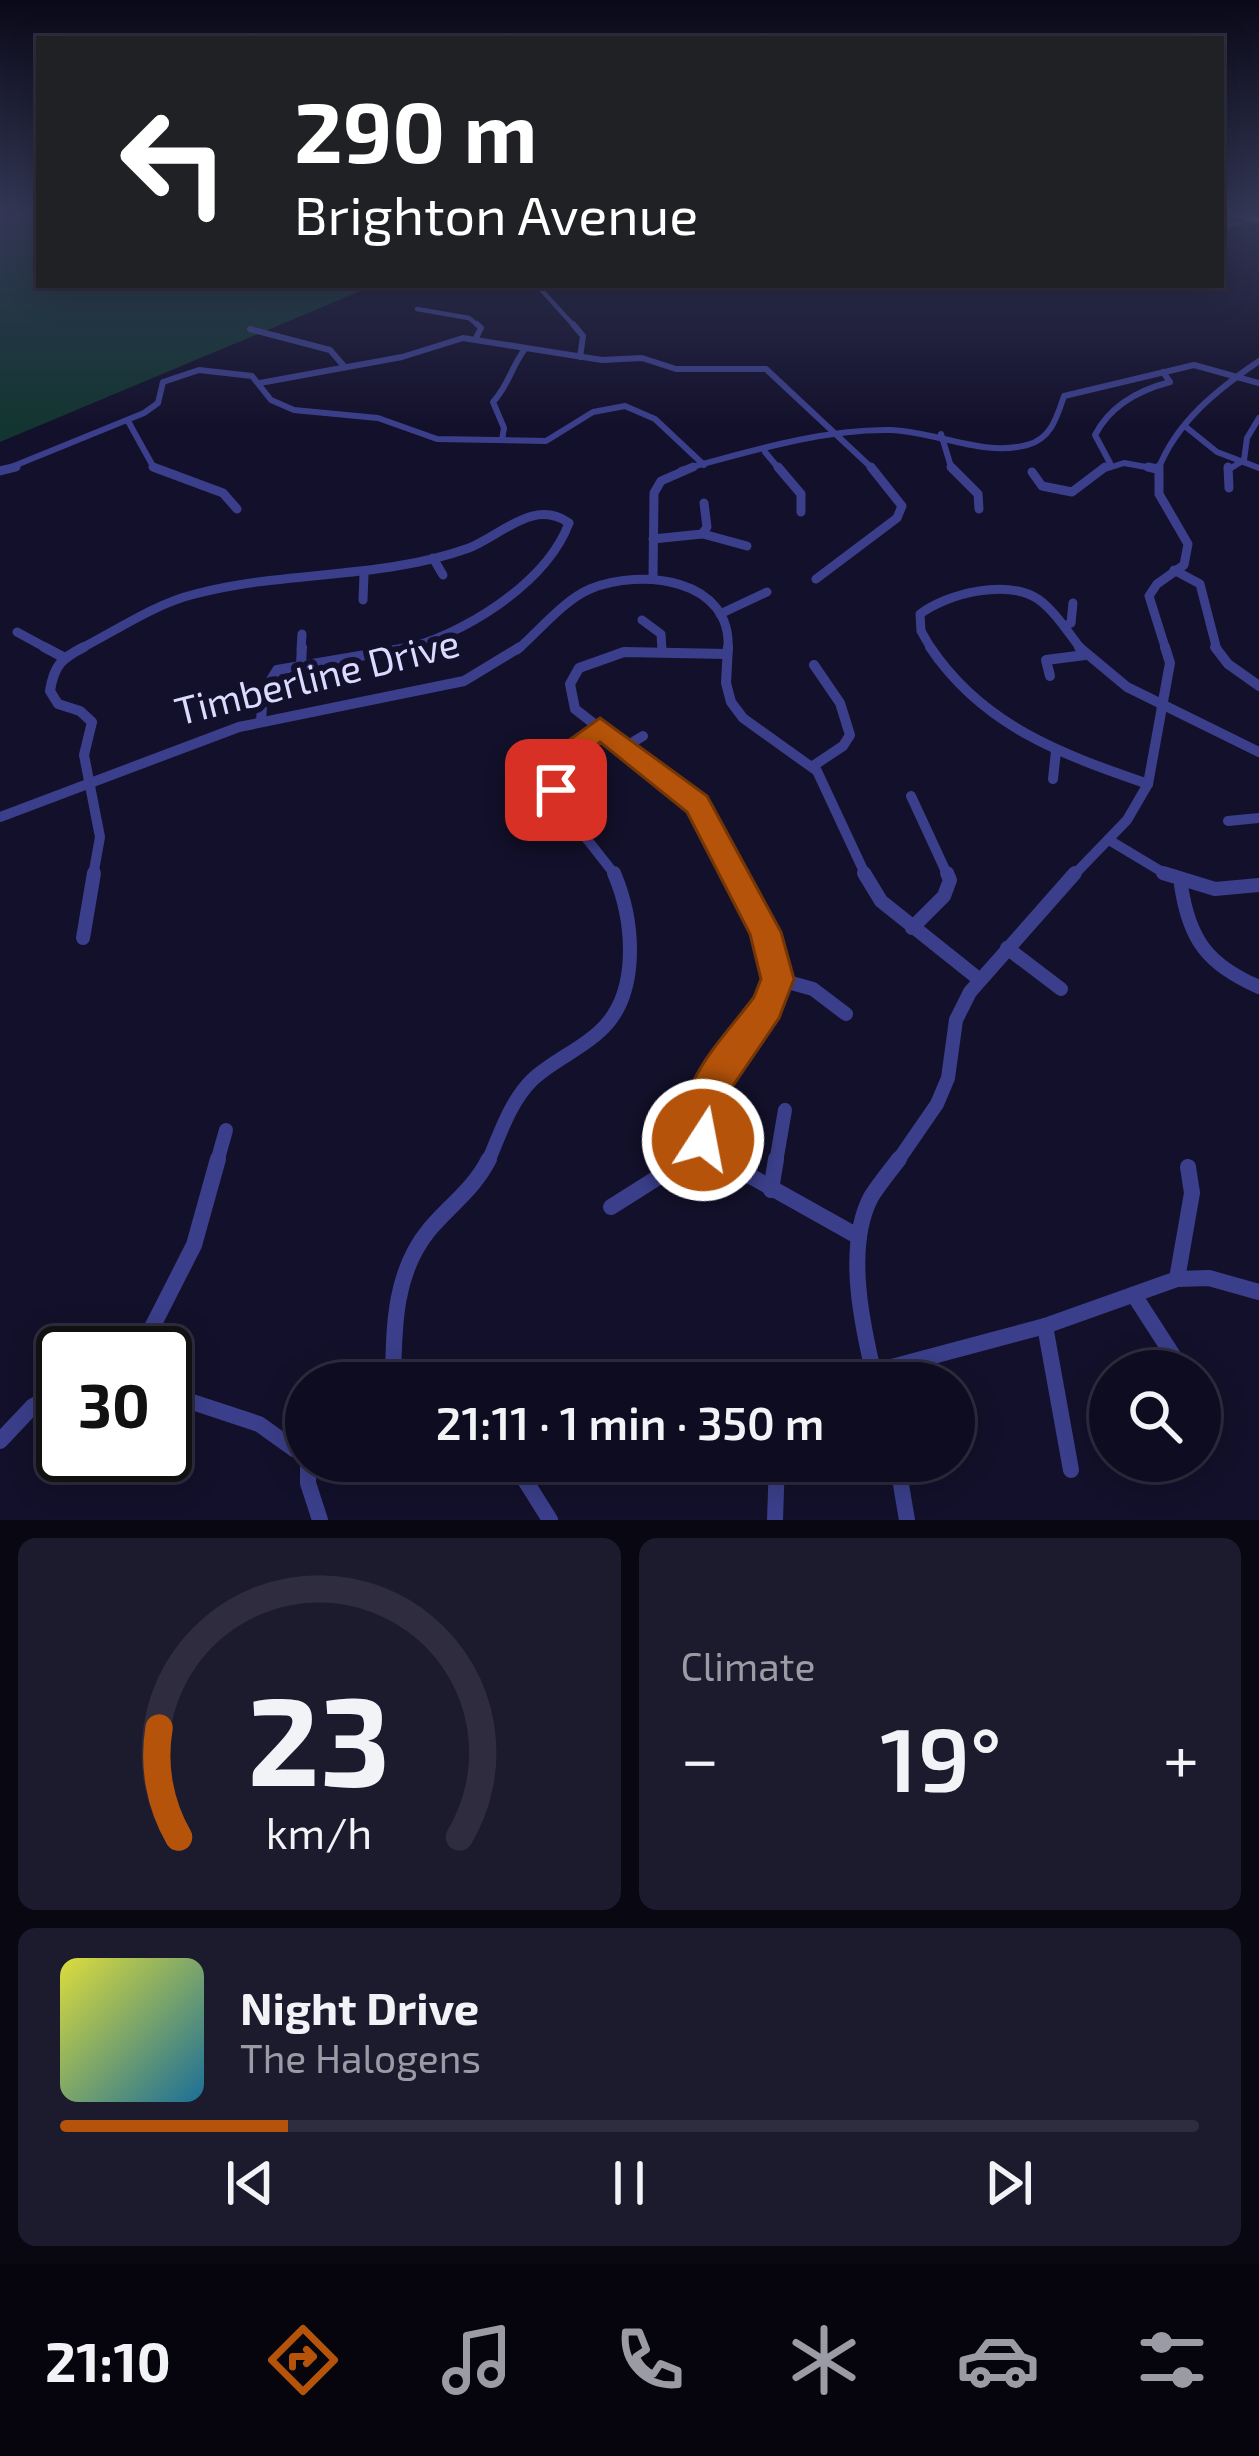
<!DOCTYPE html>
<meta charset="utf-8">
<style>
:root{--surface:#0e0c20;--page:#1c1a2d;--text:#f1f3f6;--muted:#9b9ba5;--line:#2e2c3e;--accent:#b45309}
body{margin:0;font-family:"Exo 2",sans-serif;background:var(--page);color:var(--text);height:100vh;display:flex;flex-direction:column;font-size:45px;white-space:nowrap}
*{box-sizing:border-box;margin:0}
p{font-size:39px;color:var(--muted)}
.icon{flex:none;width:66px;height:66px;fill:none;stroke:currentColor;stroke-width:2;stroke-linecap:round;stroke-linejoin:round}
.map{position:relative;height:1520px;overflow:hidden}
.drawer{display:flex;flex-direction:column;gap:18px;padding:18px;background:#080712;flex:1}
.drawer>*{flex:none}
.top-card{position:absolute;left:36px;top:36px;width:1188px;height:252px;border-radius:0px;box-shadow:0 6px 30px #0003,0 0 0 3px var(--line);background:#202124;color:#fff;overflow:hidden}
.tools{position:absolute;left:1089px;top:1350px;display:grid;gap:24px}
.tools a{display:grid;place-items:center;width:132px;height:132px;border-radius:50%;background:var(--surface);box-shadow:0 6px 30px #0003,0 0 0 3px var(--line);font-size:60px}
.speed{position:absolute;left:36px;top:1326px;display:flex;gap:24px;font-size:60px;font-weight:700;text-align:center}
.speed>*{display:grid;place-content:center;width:156px;height:156px;border-radius:50%;background:var(--surface);box-shadow:0 6px 30px #0003,0 0 0 3px var(--line);line-height:1}
.speed .limit{border:6px solid #111;border-radius:18px;background:#fff;color:#111}
.pin{position:absolute;display:grid;place-items:center;width:102px;height:102px;color:#fff;margin:-51px;border-radius:24px;box-shadow:0 6px 18px #0006}
.me{position:absolute;width:132px;margin:-66px;rotate:11deg;stroke-linejoin:round;filter:drop-shadow(0 0 9px #0008)}
.turn{display:flex;align-items:center;gap:42px;height:252px;padding:0 60px;font-size:54px}
.turn .icon{width:156px;height:156px;stroke-width:2.5}
.turn b{display:block;font-size:84px;line-height:102px}
.big{font-size:90px;font-weight:600;line-height:1.1}
.drawer .card{flex:1;display:flex;flex-direction:column;justify-content:center;gap:18px;min-width:0;padding:0 42px;border-radius:18px;background:var(--page)}
.drawer .dial{align-items:center;gap:0}
.dial svg{height:312px;overflow:visible;fill:none;stroke:var(--line);stroke-width:7;stroke-linecap:round;text-anchor:middle}
.dial text{fill:var(--text);stroke:none}
.song{display:flex;align-items:center;gap:36px}
.cover{width:144px;height:144px;border-radius:18px;background:linear-gradient(135deg,hsl(60 70% 55%),hsl(200 70% 35%))}
.played{height:12px;border-radius:6px;background:linear-gradient(90deg,var(--accent) 20%,var(--line) 20%)}
.keys{display:flex;justify-content:space-around;direction:ltr}
.heat{display:flex;justify-content:space-between;align-items:center;font-size:66px;direction:ltr}
.drawer .tiles{flex:1;display:grid;gap:18px;grid-template-columns:1fr 1fr}
.card:last-child{grid-column:span 2}
.trip{position:absolute;left:285px;top:1362px;width:690px;height:120px;border-radius:60px;background:var(--surface);box-shadow:0 6px 30px #0003,0 0 0 3px var(--line);font-weight:600;line-height:120px;text-align:center}
.menu{display:flex;height:192px;justify-content:space-around;align-items:center;background:#06050d;color:var(--muted)}
.menu .icon{width:84px;height:84px}
.menu .on{color:var(--accent)}
.menu b{font-size:54px;color:var(--text)}
.map>svg:first-child{display:block}
</style>
<div class="map">
<svg width="1259" height="1520" viewBox="0 0 1259 1520">
<rect width="100%" height="100%" fill="#13102b"/>
<path fill="#133531" d="M 0,213 L 39,213 L 39,285 L 375,285 L 0,442 Z"/>
<g fill="none" stroke-linecap="round" stroke-linejoin="round">
<g stroke="#3b3f8b" stroke-width="4.5">
<path d="M 1221,226 L 1259,220"/>
<path d="M 537,285 L 575,327"/>
<path d="M 417,309 L 469,318 L 480,327"/>
</g>
<g stroke="#3b3f8b" stroke-width="6">
<path d="M 573,324 L 583,336 L 580,357"/>
<path d="M 250,329 L 330,350 L 343,365"/>
<path d="M 476,338 L 481,328 L 477,324"/>
<path d="M 260,383 L 402,357 L 463,338 L 602,360 L 642,358 L 676,369 L 766,369 L 874,470"/>
<path d="M 128,421 L 154,468 L 160,470"/>
<path d="M 1186,427 L 1217,452 L 1259,468"/>
<path d="M 941,434 L 952,470"/>
<path d="M 502,440 L 504,428 L 493,402 C 509,385 511,367 525,349"/>
<path d="M 765,452 L 780,470"/>
<path d="M 1110,463 L 1095,435 C 1110,406 1139,390 1170,382 L 1163,372"/>
<path d="M 4,470 L 144,413 L 158,403 L 163,382 L 199,370 L 252,376 L 271,400 L 294,410 L 378,418 L 437,439 L 546,441 L 593,412 L 625,406 L 655,419 L 704,465"/>
<path d="M 681,470 C 748,452 821,429 890,430 C 935,431 982,457 1027,445 C 1051,439 1057,417 1064,396 L 1194,365 L 1259,383"/>
<path d="M 1102,470 L 1124,463 L 1157,469"/>
<path d="M 1158,470 C 1176,422 1218,389 1259,361"/>
<path d="M 1228,470 L 1244,460 L 1247,438 L 1259,418"/>
</g>
<g stroke="#3b3f8b" stroke-width="9">
<path d="M 153,467 L 223,493 L 237,509"/>
<path d="M 778,467 L 801,494 L 801,512"/>
<path d="M 951,467 L 978,494 L 979,509"/>
<path d="M 1148,467 L 1157,469"/>
<path d="M 1159,467 L 1159,494 L 1188,544 L 1184,565 L 1157,584 L 1149,596 L 1166,650"/>
<path d="M 1228,467 L 1229,488"/>
<path d="M 0,471 L 16,467"/>
<path d="M 1032,472 L 1042,486 L 1072,492 L 1105,467"/>
<path d="M 703,534 L 747,546"/>
<path d="M 653,539 L 702,534 L 707,527 L 704,503"/>
<path d="M 433,558 L 443,575"/>
<path d="M 1174,570 L 1200,584 L 1217,650"/>
<path d="M 653,578 L 654,493 L 661,481 L 693,467"/>
<path d="M 816,579 L 897,518 L 902,506 L 871,467"/>
<path d="M 363,600 L 364,575"/>
<path d="M 720,614 L 767,592"/>
<path d="M 642,620 L 661,634 L 662,650"/>
<path d="M 1065,626 L 1071,623 L 1073,603"/>
<path d="M 17,632 L 50,650"/>
<path d="M 78,650 C 116,631 154,604 195,594 C 286,570 380,580 469,548 C 502,535 534,498 569,523 C 546,584 461,637 399,650"/>
<path d="M 301,650 L 302,634"/>
<path d="M 517,650 C 539,631 564,600 590,589 C 641,568 733,578 728,650"/>
<path d="M 932,650 L 921,631 L 920,614 C 948,593 1007,579 1038,599 C 1056,612 1068,633 1082,650"/>
</g>
<g stroke="#3b3f8b" stroke-width="10">
<path d="M 44,647 L 63,657"/>
<path d="M 84,647 C 62,658 54,665 50,691 L 58,704 L 80,711 L 92,722 L 84,755 L 100,837 L 93,876"/>
<path d="M 728,647 L 726,683 L 731,702 L 743,718 L 817,771 L 866,876"/>
<path d="M 930,647 C 983,726 1061,754 1148,784"/>
<path d="M 1079,647 L 1127,687 L 1259,752"/>
<path d="M 1215,647 L 1228,664 L 1259,686"/>
<path d="M 727,654 L 624,652 L 579,668 L 570,684 L 575,709 L 697,804 L 735,876"/>
<path d="M 301,663 L 302,647"/>
<path d="M 1050,676 L 1046,660 L 1085,655"/>
<path d="M 261,721 L 263,693 L 277,670 L 413,647"/>
<path d="M 600,728 L 560,760 L 557,781 L 564,810 L 616,876"/>
<path d="M 625,747 L 643,736"/>
<path d="M 813,766 L 843,746 L 850,735 L 840,703 L 814,665"/>
<path d="M 1053,779 L 1056,751"/>
<path d="M 911,796 L 948,876"/>
<path d="M 0,817 L 239,727 L 464,681 L 520,647"/>
<path d="M 1228,821 L 1259,818"/>
<path d="M 1109,840 L 1169,876"/>
<path d="M 1073,876 L 1127,820 L 1148,784 L 1170,663 L 1165,647"/>
</g>
<g stroke="#3b3f8b" stroke-width="14">
<path d="M 864,873 L 881,901 L 980,980"/>
<path d="M 1163,873 L 1215,889 L 1259,885"/>
<path d="M 1181,885 C 1189,940 1208,965 1259,987"/>
<path d="M 912,928 L 944,896 L 950,880 L 947,873"/>
<path d="M 83,938 L 94,873"/>
<path d="M 1007,948 L 1061,989"/>
<path d="M 777,979 L 813,989 L 846,1014"/>
<path d="M 217,1162 L 226,1130"/>
<path d="M 488,1162 C 500,1134 510,1102 532,1080 C 552,1061 580,1050 600,1031 C 641,994 634,920 614,873"/>
<path d="M 682,1162 L 705,1147"/>
<path d="M 724,1162 C 647,1102 777,1040 777,977 C 776,941 750,904 734,873"/>
<path d="M 776,1162 L 785,1110"/>
<path d="M 897,1162 L 937,1104 L 948,1078 L 956,1020 L 970,992 L 1075,873"/>
</g>
<g stroke="#3b3f8b" stroke-width="16">
<path d="M 720,1159 L 859,1237"/>
<path d="M 771,1190 L 776,1159"/>
<path d="M 611,1207 L 687,1159"/>
<path d="M 1177,1279 L 1192,1193 L 1188,1167"/>
<path d="M 1134,1295 L 1183,1371"/>
<path d="M 1045,1326 L 1071,1470"/>
<path d="M 139,1353 L 194,1245 L 218,1159"/>
<path d="M 873,1372 L 1045,1326 L 1177,1279 L 1209,1278 L 1259,1292"/>
<path d="M 393,1383 C 394,1330 393,1274 429,1230 C 450,1205 474,1189 489,1159"/>
<path d="M 876,1383 C 863,1330 844,1248 871,1197 C 879,1184 890,1171 899,1159"/>
<path d="M 165,1393 L 259,1424 L 294,1449 L 306,1451"/>
<path d="M 1200,1393 L 1211,1408"/>
<path d="M 0,1441 L 33,1406 L 63,1390"/>
<path d="M 308,1461 L 308,1483 L 320,1520"/>
<path d="M 513,1461 L 550,1520"/>
<path d="M 897,1461 L 907,1520"/>
<path d="M 775,1520 L 777,1461"/>
</g>
<path stroke="#b661ff" stroke-width="6" d="M 1231,213 L 1259,220"/>
</g>
<linearGradient id="sky" x2="0" y2="1"><stop stop-color="#0a0918"/><stop offset="0.5" stop-color="#333755"/><stop offset="1" stop-color="#333755" stop-opacity="0"/></linearGradient>
<rect width="1259" height="426" fill="url(#sky)"/>
<path fill="#b45309" stroke="#753606" stroke-width="3" d="M 600,718 L 707,796 L 781,932 L 794,979 L 779,1018 L 722,1102 L 722,1140 L 716,1153 L 703,1159 L 689,1153 C 664,1093 721,1042 754,997 L 761,979 L 750,934 L 687,812 L 600,742 L 574,764 L 566,798 L 547,798 L 542,790 L 551,753 Z"/>
<g text-anchor="middle" stroke-width="12" stroke-linejoin="round" paint-order="stroke">
<g font-size="39" fill="#dbdaff" stroke="#13102b">
<text transform="translate(317 677) rotate(-14)" y="14">Timberline Drive</text>
</g>
</g>
</svg>
<div class="tools">
<a><svg class="icon" aria-label="search" viewBox="0 0 24 24"><circle cx="10" cy="10" r="6"/><path d="M15 15l6 6"/></svg></a>
</div>
<div class="speed"><div class="limit">30</div></div>
<div class="pin" style="left:556px;top:790px;background:#d93025"><svg class="icon" aria-label="arrive" viewBox="0 0 24 24"><path d="M6 21V4h12l-3 4 3 4H6"/></svg></div>
<svg class="me" style="left:703px;top:1140px" viewBox="-20 -20 40 40"><circle r="17" fill="#b45309" stroke="#fff" stroke-width="3"/><path d="M0-11L8 9 0 5-8 9z" fill="#fff"/></svg>
<div class="trip">21:11 · 1 min · 350 m</div>
<div class="top-card">
<div class="turn"><svg class="icon" aria-label="left" viewBox="0 0 24 24"><path d="M17 20v-9H6M10 6l-5 5 5 5"/></svg><div><b>290 m</b>Brighton Avenue</div></div>
</div>
</div>
<section class="drawer">
<div class="tiles">
<div class="card dial"><svg viewBox="0 0 100 80">
<path d="M14 69A42 42 0 1 1 86 69"/>
<path d="M14 69A42 42 0 0 1 9 41" stroke="#b45309"/>
<text x="50" y="56" font-size="32" font-weight="700">23</text>
<text x="50" y="72" font-size="11">km/h</text>
</svg></div>
<div class="card"><p>Climate</p>
<div class="heat"><a>−</a><b class="big">19°</b><a>+</a></div>
</div>
<div class="card">
<div class="song"><i class="cover"></i><div><b>Night Drive</b><p>The Halogens</p></div></div>
<div class="played"></div>
<div class="keys"><svg class="icon" aria-label="previous" viewBox="0 0 24 24"><path d="M18 5L8 12l10 7zM5 5v14"/></svg><svg class="icon" aria-label="pause" viewBox="0 0 24 24"><path d="M8 5v14M16 5v14"/></svg><svg class="icon" aria-label="next" viewBox="0 0 24 24"><path d="M6 5l10 7-10 7zM19 5v14"/></svg></div>
</div>
</div>
</section>
<nav class="menu">
<b>21:10</b>
<svg class="icon on" aria-label="directions" viewBox="0 0 24 24"><path d="M12 3l9 9-9 9-9-9zM9 14v-3h6M13 9l2 2-2 2"/></svg>
<svg class="icon" aria-label="music" viewBox="0 0 24 24"><path d="M9 18V5l10-2v13"/><circle cx="6" cy="18" r="3"/><circle cx="16" cy="16" r="3"/></svg>
<svg class="icon" aria-label="phone" viewBox="0 0 24 24"><path d="M5 4h4l2 5-3 2q2 4 5 5l2-3 5 2v4C11 20 4 13 5 4z"/></svg>
<svg class="icon" aria-label="climate" viewBox="0 0 24 24"><path d="M12 3v18M4 7l16 10M4 17L20 7"/></svg>
<svg class="icon" aria-label="car" viewBox="0 0 24 24"><path d="M5 17H2v-5l4-1 3-4h7l3 4 3 1v5h-3M9 17h6M6 11h13"/><circle cx="7" cy="17" r="2"/><circle cx="17" cy="17" r="2"/></svg>
<svg class="icon" aria-label="filters" viewBox="0 0 24 24"><path d="M4 7h16M4 17h16"/><circle cx="9" cy="7" r="2"/><circle cx="15" cy="17" r="2"/></svg>
</nav>
